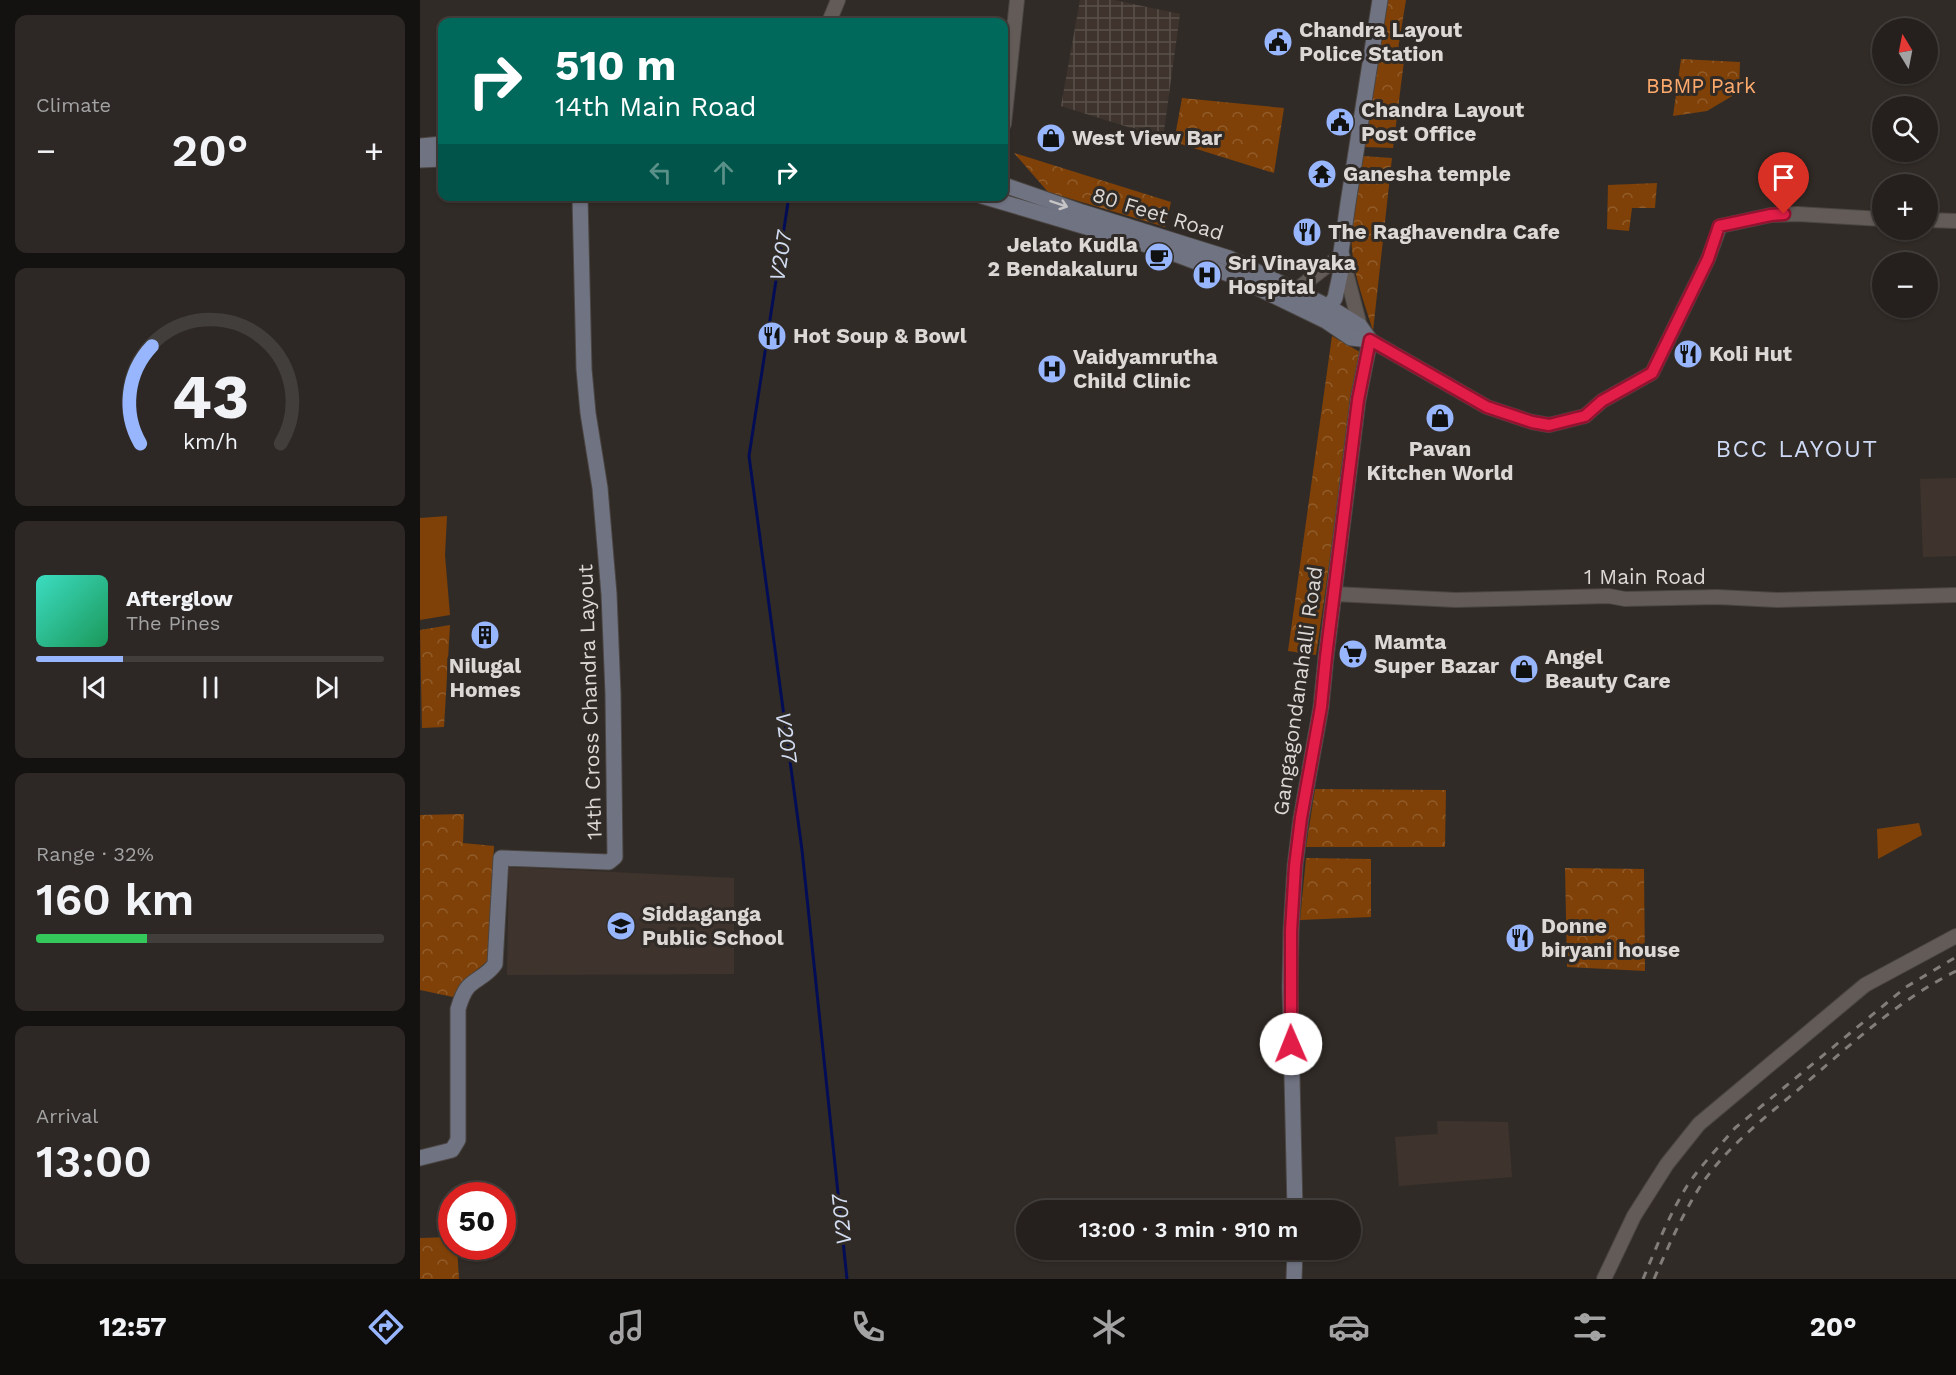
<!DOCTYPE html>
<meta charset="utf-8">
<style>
:root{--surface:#25201d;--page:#2d2826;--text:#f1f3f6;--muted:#a3a3a4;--line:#423e3b;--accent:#97b6fd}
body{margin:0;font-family:"Work Sans",sans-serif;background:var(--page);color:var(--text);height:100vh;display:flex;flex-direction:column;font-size:22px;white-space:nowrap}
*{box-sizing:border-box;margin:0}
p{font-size:20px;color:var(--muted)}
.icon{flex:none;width:33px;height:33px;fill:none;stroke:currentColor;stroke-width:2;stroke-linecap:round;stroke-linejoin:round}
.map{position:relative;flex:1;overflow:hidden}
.side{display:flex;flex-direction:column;gap:15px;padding:15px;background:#141210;width:420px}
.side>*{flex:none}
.banner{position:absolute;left:18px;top:18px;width:570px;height:183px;border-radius:12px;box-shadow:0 2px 4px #0004,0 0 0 2px var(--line);background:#00695c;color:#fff;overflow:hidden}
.needle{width:39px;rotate:350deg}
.controls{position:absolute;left:1452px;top:18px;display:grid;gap:12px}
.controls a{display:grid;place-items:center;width:66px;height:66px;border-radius:50%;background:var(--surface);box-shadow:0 2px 4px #0004,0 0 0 2px var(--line);font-size:30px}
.speed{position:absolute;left:18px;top:1182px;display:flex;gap:12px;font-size:30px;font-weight:700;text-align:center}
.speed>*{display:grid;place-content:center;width:78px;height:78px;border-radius:50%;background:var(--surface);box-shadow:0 2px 4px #0004,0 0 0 2px var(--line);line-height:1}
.speed .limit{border:9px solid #d22;background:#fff;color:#111}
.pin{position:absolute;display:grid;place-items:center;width:51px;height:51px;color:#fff;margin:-62px -26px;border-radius:50% 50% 50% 0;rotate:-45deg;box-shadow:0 0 6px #0007}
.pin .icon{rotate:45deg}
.me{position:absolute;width:66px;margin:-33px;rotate:359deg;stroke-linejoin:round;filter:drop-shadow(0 0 4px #0008)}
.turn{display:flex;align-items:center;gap:21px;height:126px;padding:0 18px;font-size:27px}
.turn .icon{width:78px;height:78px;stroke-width:2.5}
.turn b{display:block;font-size:42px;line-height:51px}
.lanes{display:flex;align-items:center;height:57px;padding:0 18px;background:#0003;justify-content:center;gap:30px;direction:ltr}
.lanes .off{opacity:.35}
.big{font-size:45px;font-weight:600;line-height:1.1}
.side .tile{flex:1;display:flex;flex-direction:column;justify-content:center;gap:9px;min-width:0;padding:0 21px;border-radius:12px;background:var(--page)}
.side .dial{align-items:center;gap:0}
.dial svg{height:156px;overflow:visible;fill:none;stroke:var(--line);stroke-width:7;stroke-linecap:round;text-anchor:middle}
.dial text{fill:var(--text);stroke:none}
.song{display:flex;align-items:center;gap:18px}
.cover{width:72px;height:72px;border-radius:9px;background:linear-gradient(135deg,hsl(170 70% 55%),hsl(150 70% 35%))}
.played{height:6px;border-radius:3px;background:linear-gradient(90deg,var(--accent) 25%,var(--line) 25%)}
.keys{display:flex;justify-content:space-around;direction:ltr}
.heat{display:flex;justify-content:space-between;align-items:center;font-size:33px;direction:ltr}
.charge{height:9px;border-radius:4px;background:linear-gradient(90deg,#34c759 32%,var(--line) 0)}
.trip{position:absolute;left:596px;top:1200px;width:345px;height:60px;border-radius:30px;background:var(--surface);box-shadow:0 2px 4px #0004,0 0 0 2px var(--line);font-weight:600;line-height:60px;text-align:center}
.menu{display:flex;height:96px;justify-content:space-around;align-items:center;background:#0f0d0c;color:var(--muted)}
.menu .icon{width:42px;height:42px}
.menu .selected{color:var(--accent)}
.menu b{font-size:27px;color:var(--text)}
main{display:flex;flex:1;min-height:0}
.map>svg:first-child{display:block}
</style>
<main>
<section class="side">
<div class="tile"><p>Climate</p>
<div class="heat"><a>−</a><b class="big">20°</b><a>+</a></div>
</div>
<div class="tile dial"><svg viewBox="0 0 100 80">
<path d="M14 69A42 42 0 1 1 86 69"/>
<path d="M14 69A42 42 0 0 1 20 19" stroke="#97b6fd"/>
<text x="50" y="56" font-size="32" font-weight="700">43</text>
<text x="50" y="72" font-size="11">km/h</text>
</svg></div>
<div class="tile">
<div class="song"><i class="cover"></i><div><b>Afterglow</b><p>The Pines</p></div></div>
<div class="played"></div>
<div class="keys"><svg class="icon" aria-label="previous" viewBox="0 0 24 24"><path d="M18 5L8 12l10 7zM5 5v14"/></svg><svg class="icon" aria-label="pause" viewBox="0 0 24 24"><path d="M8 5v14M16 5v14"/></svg><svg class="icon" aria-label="next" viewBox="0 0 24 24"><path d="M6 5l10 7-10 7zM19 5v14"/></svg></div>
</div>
<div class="tile"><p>Range · 32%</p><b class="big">160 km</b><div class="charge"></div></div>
<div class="tile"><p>Arrival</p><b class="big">13:00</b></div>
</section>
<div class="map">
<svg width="1536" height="1279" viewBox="0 0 1536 1279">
<defs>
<pattern id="industrial-grid" width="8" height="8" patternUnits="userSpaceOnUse" patternTransform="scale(1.5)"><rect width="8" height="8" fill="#3f342d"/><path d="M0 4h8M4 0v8" fill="none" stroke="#5a514b"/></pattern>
<pattern id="park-crowns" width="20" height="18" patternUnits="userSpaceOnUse" patternTransform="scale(1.5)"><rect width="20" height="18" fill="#7f4107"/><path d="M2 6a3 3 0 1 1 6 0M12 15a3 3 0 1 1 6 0" fill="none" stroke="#915c2a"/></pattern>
</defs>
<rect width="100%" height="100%" fill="#312b27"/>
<g fill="#3f342d">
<path d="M 1536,478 L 1536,556 L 1503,557 L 1500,479 Z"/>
<path d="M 89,867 L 314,878 L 314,974 L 87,975 Z"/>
<path d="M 1017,1121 L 1088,1122 L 1092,1177 L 979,1186 L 975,1137 L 1018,1134 Z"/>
</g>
<path fill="url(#industrial-grid)" d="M 660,0 L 694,0 L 760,14 L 743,138 L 641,106 Z"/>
<g fill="url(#park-crowns)">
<path d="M 968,0 L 986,0 L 978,49 L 960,50 Z"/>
<path d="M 1261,59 L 1320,62 L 1319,92 L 1287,111 L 1253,116 Z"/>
<path d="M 984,61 L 973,148 L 945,147 L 957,62 Z"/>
<path d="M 762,98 L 864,108 L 854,173 L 754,142 Z"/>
<path d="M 594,153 L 751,202 L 745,227 L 628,192 Z"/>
<path d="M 943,156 L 972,158 L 953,331 C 945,304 934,277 932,249 C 929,219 938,186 943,156 Z"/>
<path d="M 1237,183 L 1235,208 L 1212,208 L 1209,231 L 1187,229 L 1188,185 Z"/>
<path d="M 912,336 L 940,352 L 896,655 L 868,651 Z"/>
<path d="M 30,625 L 24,727 L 2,728 L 0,630 Z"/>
<path d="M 895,789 L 1026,790 L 1025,847 L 886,847 Z"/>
<path d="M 44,814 L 43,843 L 74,846 L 69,960 L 49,976 L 33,997 L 0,990 L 0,815 Z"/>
<path d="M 886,858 L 951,859 L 951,917 L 880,920 Z"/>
<path d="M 1145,868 L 1224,869 L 1225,971 L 1147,967 Z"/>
<path d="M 31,1237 L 32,1246 L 37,1247 L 39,1279 L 0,1279 L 0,1238 Z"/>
</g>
<g fill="#7f4107">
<path d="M 27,516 L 25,555 L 30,615 L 0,620 L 0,518 Z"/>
<path d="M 1499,823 L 1502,835 L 1458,859 L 1457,829 Z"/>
</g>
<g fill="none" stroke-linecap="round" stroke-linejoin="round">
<path stroke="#030d56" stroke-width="3" d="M 369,196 L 329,456 L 382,850 L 427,1279"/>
<g stroke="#4b4643" stroke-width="16">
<g id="tertiary">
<path d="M 409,22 L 418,0"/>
<path d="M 584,124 L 597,0"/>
<path d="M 1508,220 L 1536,221"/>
<path d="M 923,261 L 940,326"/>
<path d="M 876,290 L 916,259"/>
<path d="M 950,340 L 1067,407 L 1112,422 L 1129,425 L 1165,416 L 1182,401 L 1232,373 L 1288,259 L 1300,226 L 1351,215 L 1377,214 L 1462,219"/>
<path d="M 914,594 L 1036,600 L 1189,596 L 1205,599 L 1297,597 L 1357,600 L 1536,595"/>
<path d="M 1184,1279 L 1214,1216 L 1247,1164 L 1279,1124 L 1445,985 L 1536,936"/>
</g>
</g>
<g stroke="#4b4643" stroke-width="17">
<g id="secondary">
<path d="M 0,146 L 22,144"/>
<path d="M 0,160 L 22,159"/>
<path d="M 584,185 L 662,212 L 809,258 L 909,307 L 940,326 L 950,340 L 938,400 L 906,657 L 901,707 L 881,818 L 875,866 L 871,931 L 870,987 L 875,1210"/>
<path d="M 562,196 L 747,251 L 811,275 L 906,321 L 931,338 L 950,340"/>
<path d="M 909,307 L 915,298 L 923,261 L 921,252 L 928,203 L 960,0"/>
<path d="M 0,1158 L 32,1150 L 38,1140 L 38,1009 C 40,1002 43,993 48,987 C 57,978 68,975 75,964 L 81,858 L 189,862 L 195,857 L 193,694 L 189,594 L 180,488 L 168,413 L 164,369 L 160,196"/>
<path d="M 874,1279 L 875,1250"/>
</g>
</g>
<use href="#tertiary" stroke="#625b57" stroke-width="14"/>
<use href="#secondary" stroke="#707382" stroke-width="15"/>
<g stroke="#827d79" stroke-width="3" stroke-dasharray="8 8" stroke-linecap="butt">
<path d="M 1223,1279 C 1236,1248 1249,1215 1267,1186 C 1281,1165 1299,1147 1315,1128 L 1486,987 L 1536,957"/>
<path d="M 1234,1279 C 1248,1247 1262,1215 1281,1185 C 1307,1147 1344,1118 1379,1089 C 1429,1046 1477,1001 1536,971"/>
</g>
</g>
<defs><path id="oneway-shaft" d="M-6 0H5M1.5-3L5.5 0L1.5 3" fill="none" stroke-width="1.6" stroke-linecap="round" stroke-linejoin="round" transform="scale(1.5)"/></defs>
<use stroke="#c6c4c4" href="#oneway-shaft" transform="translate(639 204) rotate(19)"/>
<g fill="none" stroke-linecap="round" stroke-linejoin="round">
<g stroke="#92132f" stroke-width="15">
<path id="route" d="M 871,1044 L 871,931 L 875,866 L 881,818 L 901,707 L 906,657 L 938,400 L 950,340 L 1067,407 L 1112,422 L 1129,425 L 1165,416 L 1182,401 L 1232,373 L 1288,259 L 1299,226 L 1351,215 L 1364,214"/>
</g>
<use href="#route" stroke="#e11d48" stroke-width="10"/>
</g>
<defs>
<g id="civic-disc" transform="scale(1.5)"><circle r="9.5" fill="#97b6fd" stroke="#312b27"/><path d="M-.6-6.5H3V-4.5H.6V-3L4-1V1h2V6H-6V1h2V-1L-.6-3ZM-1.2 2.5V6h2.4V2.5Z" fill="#111"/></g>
<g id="shop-disc" transform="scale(1.5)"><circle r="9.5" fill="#97b6fd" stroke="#312b27"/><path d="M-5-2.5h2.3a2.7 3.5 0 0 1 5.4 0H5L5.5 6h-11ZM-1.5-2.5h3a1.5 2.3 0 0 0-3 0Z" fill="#111"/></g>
<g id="temple-disc" transform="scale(1.5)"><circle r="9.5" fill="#97b6fd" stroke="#312b27"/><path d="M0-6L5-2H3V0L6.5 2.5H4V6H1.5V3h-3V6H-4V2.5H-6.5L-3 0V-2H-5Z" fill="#111"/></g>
<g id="restaurant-disc" transform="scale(1.5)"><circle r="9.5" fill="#97b6fd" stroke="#312b27"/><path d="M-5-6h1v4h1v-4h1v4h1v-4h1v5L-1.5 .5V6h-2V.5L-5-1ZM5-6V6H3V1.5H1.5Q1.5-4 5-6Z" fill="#111"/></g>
<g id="cafe-disc" transform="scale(1.5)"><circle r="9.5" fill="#97b6fd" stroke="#312b27"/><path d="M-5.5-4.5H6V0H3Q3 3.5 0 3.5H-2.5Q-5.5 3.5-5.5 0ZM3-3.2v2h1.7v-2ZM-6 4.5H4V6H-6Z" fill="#111"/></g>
<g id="hospital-disc" transform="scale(1.5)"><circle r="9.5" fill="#97b6fd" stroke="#312b27"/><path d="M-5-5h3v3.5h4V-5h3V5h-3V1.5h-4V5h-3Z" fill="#111"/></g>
<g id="building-disc" transform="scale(1.5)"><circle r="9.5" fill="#97b6fd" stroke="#312b27"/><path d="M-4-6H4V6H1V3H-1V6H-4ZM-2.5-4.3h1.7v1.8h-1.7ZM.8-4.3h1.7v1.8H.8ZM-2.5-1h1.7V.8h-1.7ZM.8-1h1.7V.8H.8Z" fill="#111"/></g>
<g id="supermarket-disc" transform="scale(1.5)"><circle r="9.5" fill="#97b6fd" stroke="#312b27"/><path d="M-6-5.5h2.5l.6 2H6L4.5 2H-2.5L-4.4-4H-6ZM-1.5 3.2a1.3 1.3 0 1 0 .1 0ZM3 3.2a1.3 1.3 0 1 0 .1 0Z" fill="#111"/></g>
<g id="school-disc" transform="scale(1.5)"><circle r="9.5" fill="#97b6fd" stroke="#312b27"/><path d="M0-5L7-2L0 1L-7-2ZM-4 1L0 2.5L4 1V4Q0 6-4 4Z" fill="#111"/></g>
</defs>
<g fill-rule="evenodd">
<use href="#civic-disc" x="858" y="42"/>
<use href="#civic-disc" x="920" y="122"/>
<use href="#shop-disc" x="631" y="138"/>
<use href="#temple-disc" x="902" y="174"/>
<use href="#restaurant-disc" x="887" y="232"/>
<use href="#cafe-disc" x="739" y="257"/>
<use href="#hospital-disc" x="787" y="275"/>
<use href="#restaurant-disc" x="352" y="336"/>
<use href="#restaurant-disc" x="1268" y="354"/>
<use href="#hospital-disc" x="632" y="369"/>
<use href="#shop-disc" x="1020" y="418"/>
<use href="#building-disc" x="65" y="635"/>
<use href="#supermarket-disc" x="933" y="654"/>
<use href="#shop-disc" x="1104" y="669"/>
<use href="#school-disc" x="201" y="926"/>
<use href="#restaurant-disc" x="1100" y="938"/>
</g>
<g text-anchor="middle" stroke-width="6" stroke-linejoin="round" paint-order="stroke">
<g font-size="21" font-weight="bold" fill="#dcd8d5" stroke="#312b27" text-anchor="start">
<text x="879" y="37">Chandra Layout<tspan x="879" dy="24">Police Station</tspan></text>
<text x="941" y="117">Chandra Layout<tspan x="941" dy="24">Post Office</tspan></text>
<text x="652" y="145">West View Bar</text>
<text x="923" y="181">Ganesha temple</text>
<text x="908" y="239">The Raghavendra Cafe</text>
<text x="718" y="252" text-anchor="end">Jelato Kudla<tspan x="718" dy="24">2 Bendakaluru</tspan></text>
<text x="808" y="270">Sri Vinayaka<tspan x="808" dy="24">Hospital</tspan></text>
<text x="373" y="343">Hot Soup &amp; Bowl</text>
<text x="1289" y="361">Koli Hut</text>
<text x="653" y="364">Vaidyamrutha<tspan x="653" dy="24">Child Clinic</tspan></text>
<text x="1020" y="456" text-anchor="middle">Pavan<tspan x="1020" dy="24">Kitchen World</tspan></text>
<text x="954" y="649">Mamta<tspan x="954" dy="24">Super Bazar</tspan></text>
<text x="1125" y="664">Angel<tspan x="1125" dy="24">Beauty Care</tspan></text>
<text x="65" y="673" text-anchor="middle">Nilugal<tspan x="65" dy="24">Homes</tspan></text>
<text x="222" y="921">Siddaganga<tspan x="222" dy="24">Public School</tspan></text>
<text x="1121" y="933">Donne<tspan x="1121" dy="24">biryani house</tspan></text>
</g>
<g font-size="21" fill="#feaa6d" stroke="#312b27">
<text x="1281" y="93">BBMP Park</text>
</g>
<g font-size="21" fill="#dcd8d5" stroke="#312b27">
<text transform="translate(738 214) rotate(17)" y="7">80 Feet Road</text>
<text x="1225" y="584">1 Main Road</text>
<text transform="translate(878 691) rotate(-82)" y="7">Gangagondanahalli Road</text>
<text transform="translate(170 702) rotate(-92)" y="7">14th Cross Chandra Layout</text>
</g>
<g font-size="22" font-style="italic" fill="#d3ddf2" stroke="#312b27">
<text transform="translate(360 256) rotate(-81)" y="8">V207</text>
<text transform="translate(367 737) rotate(82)" y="8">V207</text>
<text transform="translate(421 1220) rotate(-96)" y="8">V207</text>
</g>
<g font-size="24" letter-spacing="1.5" fill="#cedaf5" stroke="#312b27">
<text x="1377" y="457">BCC LAYOUT</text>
</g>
</g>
</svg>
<div class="controls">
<a><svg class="needle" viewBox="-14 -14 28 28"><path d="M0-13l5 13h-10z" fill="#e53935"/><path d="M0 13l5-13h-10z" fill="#a3a3a4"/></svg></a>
<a><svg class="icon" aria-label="search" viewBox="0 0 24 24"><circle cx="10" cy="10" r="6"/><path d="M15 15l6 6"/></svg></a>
<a>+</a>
<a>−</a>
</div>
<div class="speed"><div class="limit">50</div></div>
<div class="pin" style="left:1364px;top:214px;background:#d93025"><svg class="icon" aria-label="arrive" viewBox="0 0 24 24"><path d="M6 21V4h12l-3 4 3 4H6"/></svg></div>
<svg class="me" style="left:871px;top:1044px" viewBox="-20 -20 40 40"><circle r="19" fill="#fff"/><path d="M0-13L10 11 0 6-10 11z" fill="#e11d48"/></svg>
<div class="trip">13:00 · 3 min · 910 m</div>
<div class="banner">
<div class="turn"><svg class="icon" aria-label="right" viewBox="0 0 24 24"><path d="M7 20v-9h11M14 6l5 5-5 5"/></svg><div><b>510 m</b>14th Main Road</div></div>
<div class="lanes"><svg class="icon off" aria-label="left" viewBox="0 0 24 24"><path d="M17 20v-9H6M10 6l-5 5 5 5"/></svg><svg class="icon off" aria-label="ahead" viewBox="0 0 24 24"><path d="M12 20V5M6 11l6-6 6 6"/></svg><svg class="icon" aria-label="right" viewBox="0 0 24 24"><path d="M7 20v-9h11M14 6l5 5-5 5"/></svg></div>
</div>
</div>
</main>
<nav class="menu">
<b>12:57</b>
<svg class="icon selected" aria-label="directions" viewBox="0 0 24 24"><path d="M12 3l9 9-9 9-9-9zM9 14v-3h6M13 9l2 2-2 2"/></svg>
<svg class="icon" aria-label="music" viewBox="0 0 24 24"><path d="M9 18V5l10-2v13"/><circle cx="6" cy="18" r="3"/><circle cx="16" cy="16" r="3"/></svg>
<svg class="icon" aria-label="phone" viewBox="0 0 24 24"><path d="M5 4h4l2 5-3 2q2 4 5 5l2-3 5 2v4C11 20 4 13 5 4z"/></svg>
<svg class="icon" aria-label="climate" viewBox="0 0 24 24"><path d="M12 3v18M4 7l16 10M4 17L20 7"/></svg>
<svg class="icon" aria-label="car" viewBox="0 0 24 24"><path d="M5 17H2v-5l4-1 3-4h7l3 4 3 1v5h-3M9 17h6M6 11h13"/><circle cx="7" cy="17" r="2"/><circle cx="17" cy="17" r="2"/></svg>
<svg class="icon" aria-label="filters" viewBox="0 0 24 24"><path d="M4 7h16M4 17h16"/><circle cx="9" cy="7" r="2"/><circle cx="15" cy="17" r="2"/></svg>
<b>20°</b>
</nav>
